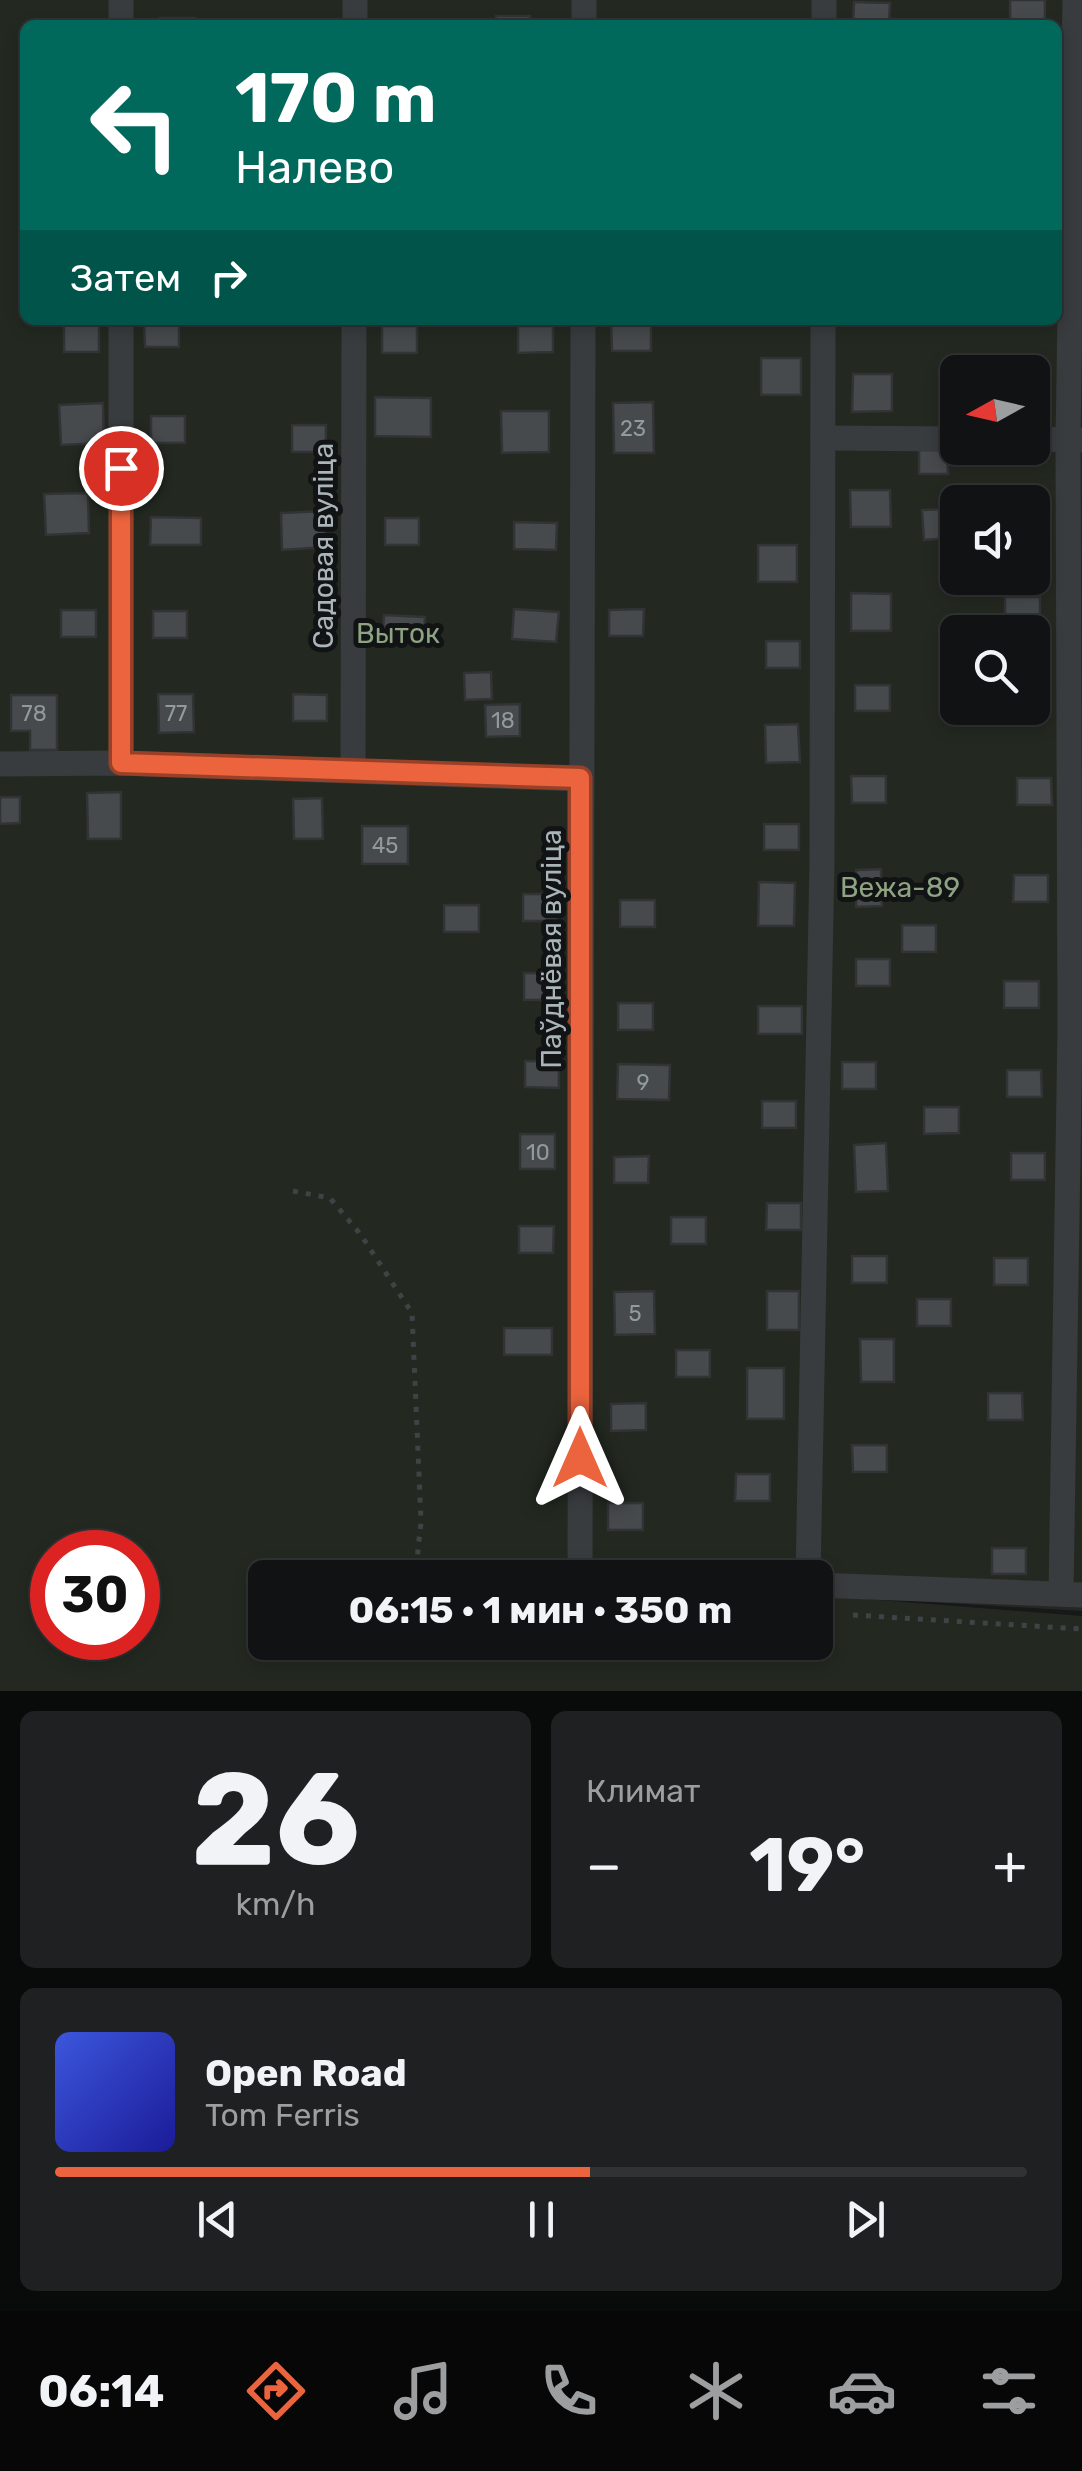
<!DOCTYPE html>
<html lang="ru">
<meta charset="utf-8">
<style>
:root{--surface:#111213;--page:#1e2021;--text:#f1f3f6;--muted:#9c9ea0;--line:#303233;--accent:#ec643d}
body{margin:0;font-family:Rubik,sans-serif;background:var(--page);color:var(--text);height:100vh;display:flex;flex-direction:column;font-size:38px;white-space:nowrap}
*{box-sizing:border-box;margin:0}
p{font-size:32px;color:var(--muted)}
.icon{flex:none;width:55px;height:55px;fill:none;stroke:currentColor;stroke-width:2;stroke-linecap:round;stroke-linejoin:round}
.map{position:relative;height:1691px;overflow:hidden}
.details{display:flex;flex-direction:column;gap:20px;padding:20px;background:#090a0a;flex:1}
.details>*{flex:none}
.top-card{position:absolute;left:20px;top:20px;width:1042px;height:305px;border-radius:15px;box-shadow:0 5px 15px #0003,0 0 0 2px var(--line);background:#00695c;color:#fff;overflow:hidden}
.needle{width:65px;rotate:262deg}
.tools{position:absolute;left:940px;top:355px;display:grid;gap:20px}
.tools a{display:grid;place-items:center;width:110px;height:110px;border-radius:15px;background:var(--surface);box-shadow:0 5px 15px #0003,0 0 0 2px var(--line);font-size:50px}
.speed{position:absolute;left:30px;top:1530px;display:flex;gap:20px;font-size:50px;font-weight:700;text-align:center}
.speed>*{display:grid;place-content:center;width:130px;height:130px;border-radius:50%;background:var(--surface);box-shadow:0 5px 15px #0003,0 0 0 2px var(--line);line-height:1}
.speed .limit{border:15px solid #d22;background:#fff;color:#111}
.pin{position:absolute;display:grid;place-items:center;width:85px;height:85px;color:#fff;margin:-42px;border:5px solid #fff;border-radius:50%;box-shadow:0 2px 10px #0007}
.me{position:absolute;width:110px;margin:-55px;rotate:0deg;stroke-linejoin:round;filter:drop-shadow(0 0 8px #0008)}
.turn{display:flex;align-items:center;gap:35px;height:210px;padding:0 50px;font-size:45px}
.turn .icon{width:130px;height:130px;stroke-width:2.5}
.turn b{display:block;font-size:70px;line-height:85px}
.then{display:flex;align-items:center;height:95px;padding:0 50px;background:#0003;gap:20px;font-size:38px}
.big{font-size:75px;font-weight:700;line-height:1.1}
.details .tile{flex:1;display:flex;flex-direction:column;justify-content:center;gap:15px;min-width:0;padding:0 35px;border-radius:15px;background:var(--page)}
.details .dial{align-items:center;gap:0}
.dial b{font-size:130px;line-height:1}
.song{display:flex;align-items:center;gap:30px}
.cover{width:120px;height:120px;border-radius:15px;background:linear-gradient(135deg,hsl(230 70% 55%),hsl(240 70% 35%))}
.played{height:10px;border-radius:5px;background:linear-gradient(90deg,var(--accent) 55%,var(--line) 55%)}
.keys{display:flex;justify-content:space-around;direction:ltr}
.heat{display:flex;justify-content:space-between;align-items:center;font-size:55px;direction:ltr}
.details .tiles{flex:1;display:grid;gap:20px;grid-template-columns:1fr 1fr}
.tile:last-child{grid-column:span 2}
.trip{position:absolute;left:248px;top:1560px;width:585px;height:100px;border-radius:15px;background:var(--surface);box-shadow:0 5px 15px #0003,0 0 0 2px var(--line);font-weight:700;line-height:100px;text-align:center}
.dock{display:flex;height:160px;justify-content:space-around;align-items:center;background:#070708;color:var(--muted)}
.dock .icon{width:70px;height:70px}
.dock .current{color:var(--accent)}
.dock b{font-size:45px;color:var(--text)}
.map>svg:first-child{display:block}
</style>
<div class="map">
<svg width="1082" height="1691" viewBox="0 0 1082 1691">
<rect width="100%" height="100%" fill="#171819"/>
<path fill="#232921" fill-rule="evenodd" d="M 0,0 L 1082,0 L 1082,1611 L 828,1596 L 1082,1616 L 1082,1691 L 0,1691 ZM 25,25 L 1058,25 L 1058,320 L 25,320 ZM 958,372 L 1032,372 L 1032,448 L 958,448 ZM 958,502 L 1032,502 L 1032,578 L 958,578 ZM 958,632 L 1032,632 L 1032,708 L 958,708 ZM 52,1552 L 138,1552 L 138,1638 L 52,1638 ZM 265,1578 L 815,1578 L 815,1642 L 265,1642 Z"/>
<g fill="#464a4c" stroke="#313335" stroke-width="2.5">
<rect x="1010" y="0" width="35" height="25"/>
<path d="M 854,2 L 890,3 L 889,25 L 853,25 Z"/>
<rect x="496" y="16" width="34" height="9"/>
<rect x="160" y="18" width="35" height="7"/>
<path d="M 144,320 L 179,320 L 179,347 L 145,347 Z"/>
<path d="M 611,320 L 651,320 L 651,351 L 612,351 Z"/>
<rect x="64" y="325" width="35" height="27"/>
<rect x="382" y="326" width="35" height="27"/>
<path d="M 518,326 L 553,326 L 553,352 L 518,353 Z"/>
<rect x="761" y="358" width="40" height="37"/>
<path d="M 853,374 L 892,374 L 892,411 L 852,412 Z"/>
<rect x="1032" y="375" width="14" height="27"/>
<path d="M 375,397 L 431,398 L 431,437 L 375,436 Z"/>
<path d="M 653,402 L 654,453 L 614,453 L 613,403 Z"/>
<path d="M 103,403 L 104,443 L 61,445 L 59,405 Z"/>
<path d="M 501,411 L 549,411 L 549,452 L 502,453 Z"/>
<rect x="151" y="416" width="34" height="27"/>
<rect x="292" y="425" width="34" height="27"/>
<path d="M 919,450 L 947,450 L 948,474 L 919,474 Z"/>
<path d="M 850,490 L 890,490 L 891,527 L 851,527 Z"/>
<path d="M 88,493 L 89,533 L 46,535 L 44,494 Z"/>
<path d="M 947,509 L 949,538 L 924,540 L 922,510 Z"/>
<path d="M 324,511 L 326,547 L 282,550 L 281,513 Z"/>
<path d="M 151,517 L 201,518 L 201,545 L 150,545 Z"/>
<rect x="385" y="518" width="34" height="27"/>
<path d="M 514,522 L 557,523 L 556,550 L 514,549 Z"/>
<rect x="758" y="545" width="39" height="37"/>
<path d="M 851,593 L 891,594 L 891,631 L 851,631 Z"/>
<rect x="1005" y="597" width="35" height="26"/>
<path d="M 514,609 L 559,612 L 556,642 L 512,639 Z"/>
<path d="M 644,609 L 643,636 L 609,636 L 609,610 Z"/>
<rect x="61" y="610" width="35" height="27"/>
<rect x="153" y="611" width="34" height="27"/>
<path d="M 384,615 L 425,617 L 424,644 L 382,642 Z"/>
<rect x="766" y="641" width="34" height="27"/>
<path d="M 491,672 L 492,699 L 465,700 L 464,673 Z"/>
<rect x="855" y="685" width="35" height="26"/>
<path d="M 1032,693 L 1037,693 L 1037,720 L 1002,720 L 1002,708 L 1032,708 Z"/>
<path d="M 158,694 L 193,694 L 194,732 L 159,733 Z"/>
<path d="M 293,694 L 327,695 L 327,721 L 293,721 Z"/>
<path d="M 11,695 L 57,695 L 57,750 L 30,750 L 30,731 L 11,731 Z"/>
<path d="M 520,704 L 520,736 L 486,737 L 485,705 Z"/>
<path d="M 798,724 L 800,762 L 766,763 L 765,725 Z"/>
<path d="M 851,776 L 886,776 L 886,803 L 852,803 Z"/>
<path d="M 1017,778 L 1051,778 L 1052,805 L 1017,805 Z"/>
<path d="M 121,792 L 121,839 L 88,839 L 87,793 Z"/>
<path d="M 0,797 L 20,797 L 20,823 L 0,824 Z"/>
<path d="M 322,798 L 323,839 L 294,839 L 293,799 Z"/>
<rect x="764" y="824" width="35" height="26"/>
<rect x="362" y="826" width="46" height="38"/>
<path d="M 881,869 L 882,906 L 856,907 L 856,870 Z"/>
<path d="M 1014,875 L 1048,875 L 1048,902 L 1013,902 Z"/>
<path d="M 759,882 L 795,883 L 794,926 L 758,926 Z"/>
<rect x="523" y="894" width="35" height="27"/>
<rect x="620" y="900" width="35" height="27"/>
<rect x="444" y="905" width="35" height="27"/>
<rect x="902" y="925" width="34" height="27"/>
<rect x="856" y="959" width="34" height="27"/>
<rect x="524" y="973" width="34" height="27"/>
<rect x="1004" y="981" width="35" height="27"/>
<rect x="618" y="1003" width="35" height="27"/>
<rect x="758" y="1006" width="44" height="28"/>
<path d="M 525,1061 L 559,1061 L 559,1088 L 525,1087 Z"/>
<rect x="842" y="1062" width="34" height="27"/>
<path d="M 618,1064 L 670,1065 L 669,1100 L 617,1099 Z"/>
<path d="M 1007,1070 L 1041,1070 L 1042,1097 L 1007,1097 Z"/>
<rect x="762" y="1101" width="34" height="27"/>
<path d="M 924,1107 L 959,1107 L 959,1133 L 924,1134 Z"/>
<rect x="520" y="1134" width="35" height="35"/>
<path d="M 886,1143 L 888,1191 L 856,1192 L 854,1145 Z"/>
<rect x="1011" y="1153" width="34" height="27"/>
<path d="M 649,1156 L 648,1183 L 614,1183 L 614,1157 Z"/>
<path d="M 767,1203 L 801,1203 L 801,1230 L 766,1230 Z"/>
<rect x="671" y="1217" width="35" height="27"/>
<path d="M 519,1226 L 554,1226 L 553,1253 L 519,1253 Z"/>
<rect x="852" y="1256" width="35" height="27"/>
<rect x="994" y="1258" width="34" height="27"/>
<path d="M 654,1291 L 655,1334 L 615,1335 L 614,1292 Z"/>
<rect x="767" y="1291" width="32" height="39"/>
<rect x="917" y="1299" width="34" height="27"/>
<rect x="504" y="1328" width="48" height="27"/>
<path d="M 860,1339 L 894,1339 L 894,1382 L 861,1382 Z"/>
<rect x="676" y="1350" width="34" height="27"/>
<rect x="747" y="1368" width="37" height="51"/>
<path d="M 988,1393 L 1022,1393 L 1023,1420 L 988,1420 Z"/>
<path d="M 646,1403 L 646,1430 L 611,1431 L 611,1404 Z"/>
<path d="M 852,1445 L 887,1445 L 887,1472 L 853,1472 Z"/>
<path d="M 736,1474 L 770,1474 L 770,1501 L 735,1501 Z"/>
<rect x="608" y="1503" width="35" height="27"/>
<rect x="992" y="1548" width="34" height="26"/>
<rect x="752" y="1568" width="46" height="10"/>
</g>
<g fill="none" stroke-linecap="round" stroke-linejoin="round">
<g stroke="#3f4345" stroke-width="5" stroke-dasharray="5 8" stroke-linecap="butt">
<path d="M 293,1191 L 330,1198 L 361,1235 L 412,1313 L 421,1521 C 420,1542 414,1556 421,1578"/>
<path d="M 853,1615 L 1082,1629"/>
</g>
<g stroke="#383c3e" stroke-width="25">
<path d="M 121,0 L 121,25"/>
<path d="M 355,25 L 355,0"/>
<path d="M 584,25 L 584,0"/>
<path d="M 824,25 L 824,0"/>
<path d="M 121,320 L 121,763"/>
<path d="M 823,438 L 958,439"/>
<path d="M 1032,439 L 1082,440"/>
<path d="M 0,764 L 121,763 L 581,779"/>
<path d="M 353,771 L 354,320"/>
<path d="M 580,1578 L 583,320"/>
<path d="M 808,1578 L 822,862 L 823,320"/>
<path d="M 815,1585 L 1082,1595"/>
<path d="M 1061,1594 L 1070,1028 L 1068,439 L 1075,0"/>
</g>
</g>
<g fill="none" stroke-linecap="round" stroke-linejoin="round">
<g stroke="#994128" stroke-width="25">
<path id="route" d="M 121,468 L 121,763 L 580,778 L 580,1458"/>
</g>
<use href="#route" stroke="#ec643d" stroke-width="18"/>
</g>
<g text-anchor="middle" stroke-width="10" stroke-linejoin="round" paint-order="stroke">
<g font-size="22" fill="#919a9e">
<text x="633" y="436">23</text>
<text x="34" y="721">78</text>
<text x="176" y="721">77</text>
<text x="503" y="728">18</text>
<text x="385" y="853">45</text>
<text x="643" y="1090">9</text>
<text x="538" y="1160">10</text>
<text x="635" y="1321">5</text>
</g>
<g font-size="28" fill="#aab5b9" stroke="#121314">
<text transform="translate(323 546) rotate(-90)" y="10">Садовая вуліца</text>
<text transform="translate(551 949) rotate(-90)" y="10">Паўднёвая вуліца</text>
</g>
<g font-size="28" fill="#8ea382" stroke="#121314">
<text x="398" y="643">Выток</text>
<text x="900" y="897">Вежа-89</text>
</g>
</g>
</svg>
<div class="tools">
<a><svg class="needle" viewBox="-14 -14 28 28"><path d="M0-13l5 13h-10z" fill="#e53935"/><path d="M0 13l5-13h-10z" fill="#9c9ea0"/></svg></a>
<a><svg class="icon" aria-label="sound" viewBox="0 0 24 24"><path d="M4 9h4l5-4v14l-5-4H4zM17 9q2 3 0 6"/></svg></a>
<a><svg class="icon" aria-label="search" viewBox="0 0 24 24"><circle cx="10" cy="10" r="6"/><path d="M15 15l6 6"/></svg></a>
</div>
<div class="speed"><div class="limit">30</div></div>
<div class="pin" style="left:121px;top:468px;background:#d93025"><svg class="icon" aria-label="arrive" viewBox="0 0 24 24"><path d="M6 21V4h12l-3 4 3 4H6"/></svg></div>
<svg class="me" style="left:580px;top:1458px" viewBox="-20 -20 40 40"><path d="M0-17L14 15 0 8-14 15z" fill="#ec643d" stroke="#fff" stroke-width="4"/></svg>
<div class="trip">06:15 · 1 мин · 350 m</div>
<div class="top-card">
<div class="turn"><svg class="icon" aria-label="left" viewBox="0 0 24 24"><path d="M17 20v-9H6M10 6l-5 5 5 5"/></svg><div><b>170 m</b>Налево</div></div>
<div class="then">Затем<svg class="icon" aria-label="right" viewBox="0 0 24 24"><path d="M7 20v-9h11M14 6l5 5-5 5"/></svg></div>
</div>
</div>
<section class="details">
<div class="tiles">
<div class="tile dial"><b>26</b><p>km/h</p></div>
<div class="tile"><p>Климат</p>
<div class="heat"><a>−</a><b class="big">19°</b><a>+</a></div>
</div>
<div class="tile">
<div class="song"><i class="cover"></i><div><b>Open Road</b><p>Tom Ferris</p></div></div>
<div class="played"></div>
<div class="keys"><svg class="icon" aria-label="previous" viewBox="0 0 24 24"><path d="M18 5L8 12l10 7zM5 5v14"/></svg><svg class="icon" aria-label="pause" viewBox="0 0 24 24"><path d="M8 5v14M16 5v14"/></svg><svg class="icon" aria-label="next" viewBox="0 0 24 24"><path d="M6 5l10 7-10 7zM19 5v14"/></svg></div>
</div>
</div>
</section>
<nav class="dock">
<b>06:14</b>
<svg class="icon current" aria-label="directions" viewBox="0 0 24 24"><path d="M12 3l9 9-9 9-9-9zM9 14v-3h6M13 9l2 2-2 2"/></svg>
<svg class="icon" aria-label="music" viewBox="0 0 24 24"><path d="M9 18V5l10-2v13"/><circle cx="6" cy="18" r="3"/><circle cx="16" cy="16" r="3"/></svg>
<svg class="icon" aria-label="phone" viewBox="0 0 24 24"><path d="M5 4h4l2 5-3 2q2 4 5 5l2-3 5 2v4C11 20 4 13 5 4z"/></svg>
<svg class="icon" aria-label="climate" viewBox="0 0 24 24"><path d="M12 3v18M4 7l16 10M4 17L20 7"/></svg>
<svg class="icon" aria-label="car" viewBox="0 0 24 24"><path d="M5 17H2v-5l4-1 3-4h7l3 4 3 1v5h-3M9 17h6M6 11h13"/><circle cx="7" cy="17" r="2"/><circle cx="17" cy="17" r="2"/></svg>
<svg class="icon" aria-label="filters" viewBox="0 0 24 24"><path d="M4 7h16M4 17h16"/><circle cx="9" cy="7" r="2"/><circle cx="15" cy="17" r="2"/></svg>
</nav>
